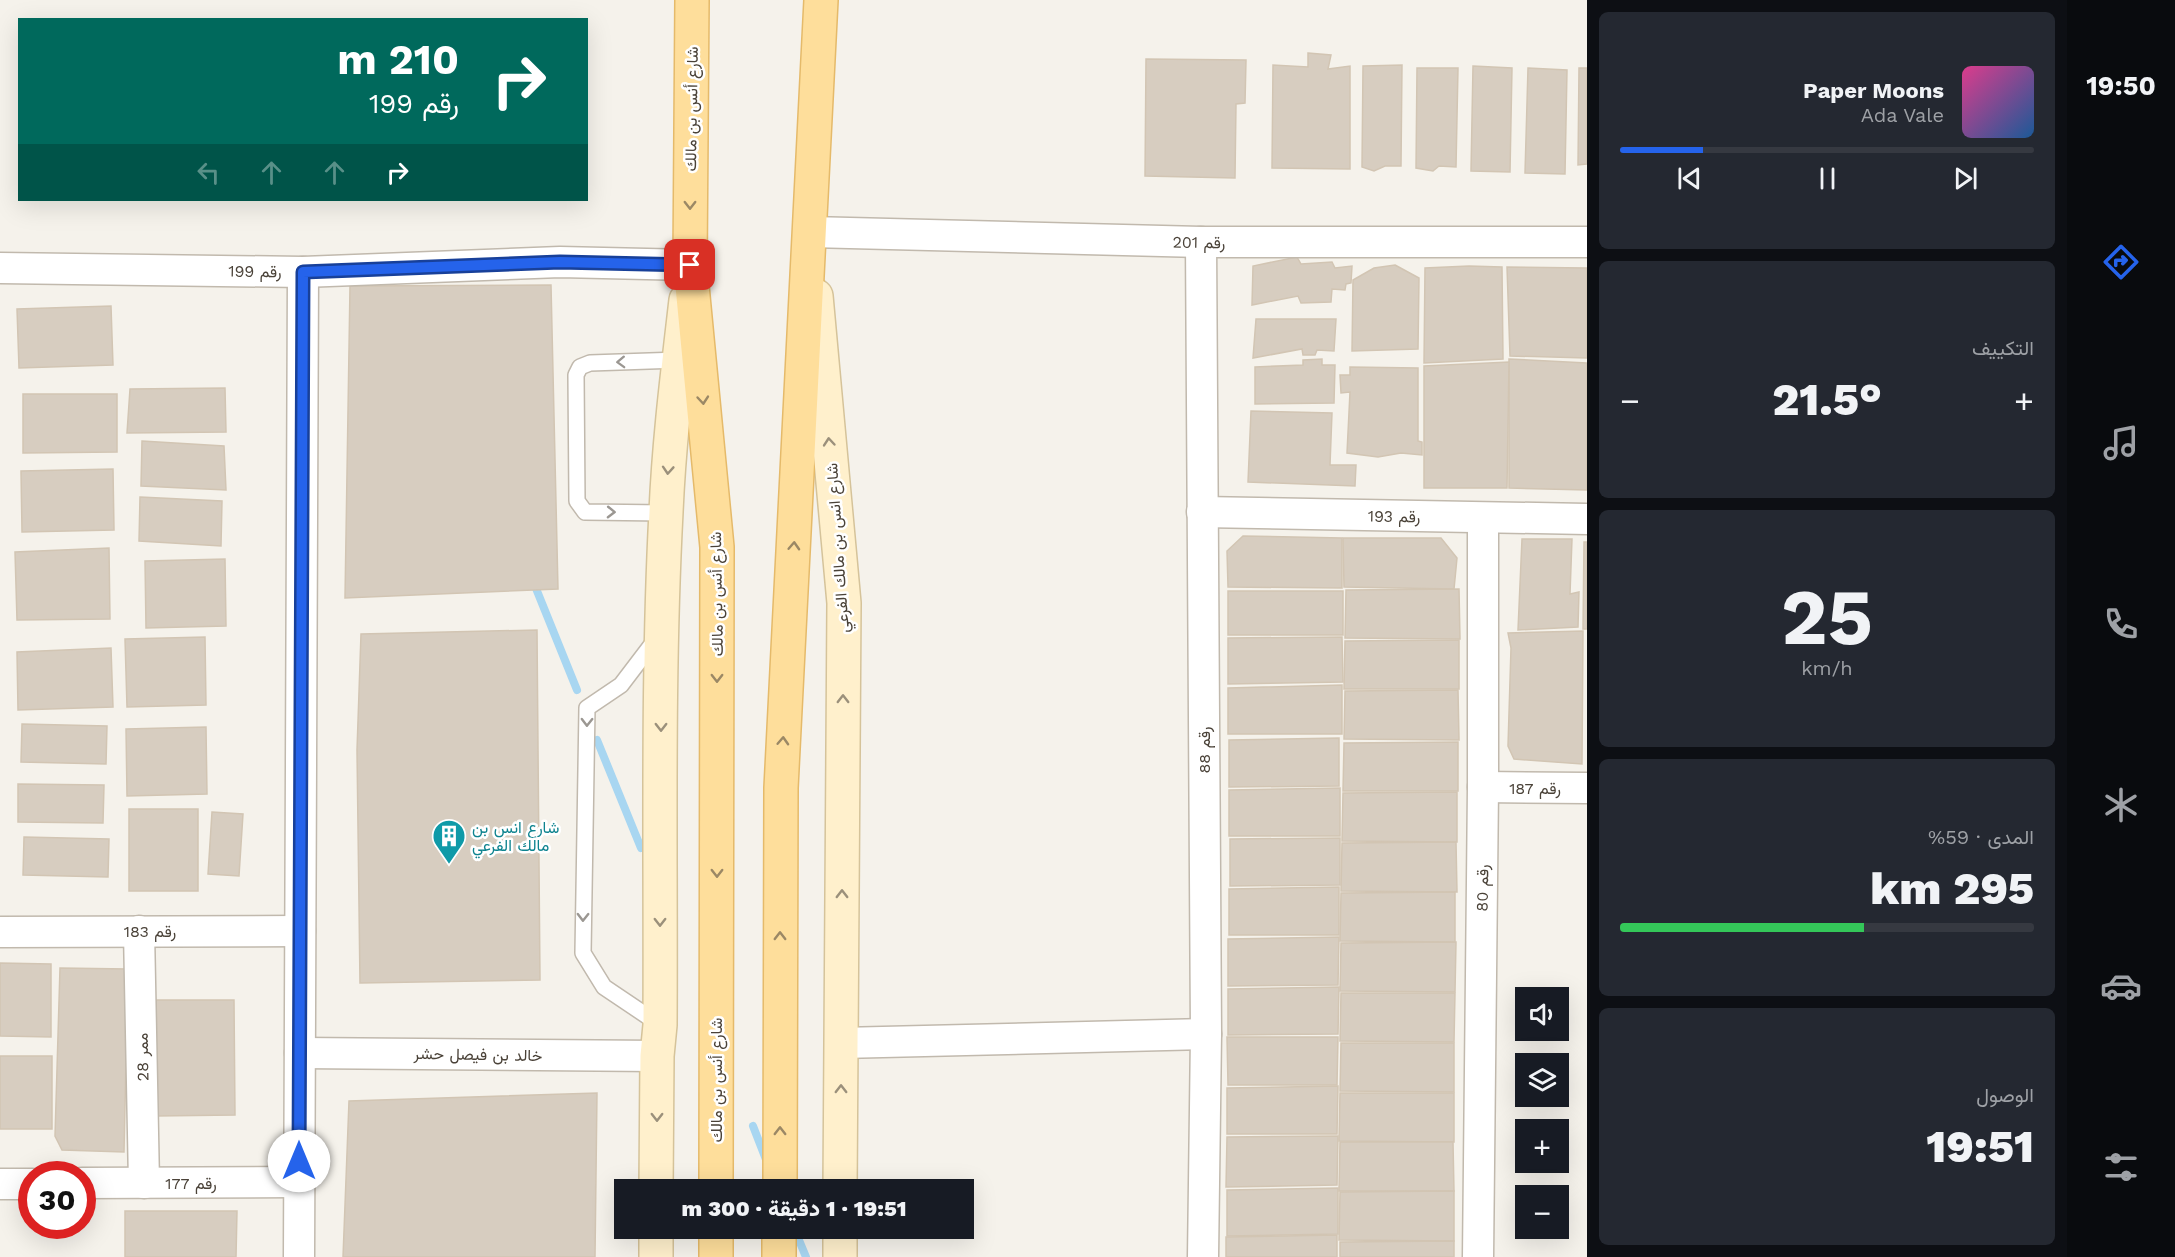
<!DOCTYPE html>
<html lang="ar">
<meta charset="utf-8">
<style>
:root{--surface:#171b24;--page:#242831;--text:#f1f3f6;--muted:#9ea1a6;--line:#363941;--accent:#2563eb}
body{margin:0;font-family:"Work Sans",Vazirmatn,sans-serif;background:var(--page);color:var(--text);direction:rtl;height:100vh;display:flex;flex-direction:column;font-size:22px;white-space:nowrap}
*{box-sizing:border-box;margin:0}
p{font-size:20px;color:var(--muted)}
.icon{flex:none;width:33px;height:33px;fill:none;stroke:currentColor;stroke-width:2;stroke-linecap:round;stroke-linejoin:round}
.map{position:relative;flex:1;overflow:hidden;direction:ltr}
.details{display:flex;flex-direction:column;gap:12px;padding:12px;background:#0d0f14;width:480px}
.details>*{flex:none}
.guide{position:absolute;left:18px;top:18px;width:570px;height:183px;border-radius:0px;box-shadow:0 6px 24px #0002;direction:rtl;background:#00695c;color:#fff;overflow:hidden}
.tools{position:absolute;left:1515px;top:987px;display:grid;gap:12px}
.tools a{display:grid;place-items:center;width:54px;height:54px;border-radius:0px;background:var(--surface);box-shadow:0 6px 24px #0002;font-size:30px}
.speed{position:absolute;left:18px;top:1161px;display:flex;gap:12px;font-size:30px;font-weight:700;text-align:center}
.speed>*{display:grid;place-content:center;width:78px;height:78px;border-radius:50%;background:var(--surface);box-shadow:0 6px 24px #0002;line-height:1}
.speed .limit{border:9px solid #d22;background:#fff;color:#111}
.pin{position:absolute;display:grid;place-items:center;width:51px;height:51px;color:#fff;margin:-26px;border-radius:12px;box-shadow:0 3px 9px #0006}
.me{position:absolute;width:66px;margin:-33px;rotate:0deg;stroke-linejoin:round;filter:drop-shadow(0 0 4px #0008)}
.turn{display:flex;align-items:center;gap:21px;height:126px;padding:0 30px;font-size:27px}
.turn .icon{width:78px;height:78px;stroke-width:2.5}
.turn b{display:block;font-size:42px;line-height:51px}
.lanes{display:flex;align-items:center;height:57px;padding:0 30px;background:#0003;justify-content:center;gap:30px;direction:ltr}
.lanes .off{opacity:.35}
.big{font-size:45px;font-weight:800;line-height:1.1}
.details .tile{flex:1;display:flex;flex-direction:column;justify-content:center;gap:9px;min-width:0;padding:0 21px;border-radius:9px;background:var(--page)}
.details .dial{align-items:center;gap:0}
.dial b{font-size:78px;line-height:1}
.song{display:flex;align-items:center;gap:18px}
.cover{width:72px;height:72px;border-radius:9px;background:linear-gradient(135deg,hsl(330 70% 55%),hsl(210 70% 35%))}
.played{height:6px;border-radius:3px;background:linear-gradient(90deg,var(--accent) 20%,var(--line) 20%)}
.keys{display:flex;justify-content:space-around;direction:ltr}
.heat{display:flex;justify-content:space-between;align-items:center;font-size:33px;direction:ltr}
.charge{height:9px;border-radius:4px;background:linear-gradient(90deg,#34c759 59%,var(--line) 0)}
.trip{position:absolute;left:614px;top:1179px;width:360px;height:60px;border-radius:0px;background:var(--surface);box-shadow:0 6px 24px #0002;font-weight:800;line-height:60px;text-align:center;direction:rtl}
main{display:flex;flex:1;min-height:0}
.tabs{display:flex;flex-direction:column;width:108px;justify-content:space-around;align-items:center;background:#090b0e;color:var(--muted)}
.tabs .icon{width:42px;height:42px}
.tabs .selected{color:var(--accent)}
.tabs b{font-size:27px;color:var(--text)}
.map>svg:first-child{display:block}
</style>
<main>
<nav class="tabs">
<b>19:50</b>
<svg class="icon selected" aria-label="directions" viewBox="0 0 24 24"><path d="M12 3l9 9-9 9-9-9zM9 14v-3h6M13 9l2 2-2 2"/></svg>
<svg class="icon" aria-label="music" viewBox="0 0 24 24"><path d="M9 18V5l10-2v13"/><circle cx="6" cy="18" r="3"/><circle cx="16" cy="16" r="3"/></svg>
<svg class="icon" aria-label="phone" viewBox="0 0 24 24"><path d="M5 4h4l2 5-3 2q2 4 5 5l2-3 5 2v4C11 20 4 13 5 4z"/></svg>
<svg class="icon" aria-label="climate" viewBox="0 0 24 24"><path d="M12 3v18M4 7l16 10M4 17L20 7"/></svg>
<svg class="icon" aria-label="car" viewBox="0 0 24 24"><path d="M5 17H2v-5l4-1 3-4h7l3 4 3 1v5h-3M9 17h6M6 11h13"/><circle cx="7" cy="17" r="2"/><circle cx="17" cy="17" r="2"/></svg>
<svg class="icon" aria-label="filters" viewBox="0 0 24 24"><path d="M4 7h16M4 17h16"/><circle cx="9" cy="7" r="2"/><circle cx="15" cy="17" r="2"/></svg>
</nav>
<section class="details">
<div class="tile">
<div class="song"><i class="cover"></i><div><b>Paper Moons</b><p>Ada Vale</p></div></div>
<div class="played"></div>
<div class="keys"><svg class="icon" aria-label="previous" viewBox="0 0 24 24"><path d="M18 5L8 12l10 7zM5 5v14"/></svg><svg class="icon" aria-label="pause" viewBox="0 0 24 24"><path d="M8 5v14M16 5v14"/></svg><svg class="icon" aria-label="next" viewBox="0 0 24 24"><path d="M6 5l10 7-10 7zM19 5v14"/></svg></div>
</div>
<div class="tile"><p>التكييف</p>
<div class="heat"><a>−</a><b class="big">21.5°</b><a>+</a></div>
</div>
<div class="tile dial"><b>25</b><p>km/h</p></div>
<div class="tile"><p>المدى · 59%</p><b class="big">295 km</b><div class="charge"></div></div>
<div class="tile"><p>الوصول</p><b class="big">19:51</b></div>
</section>
<div class="map">
<svg width="1587" height="1257" viewBox="0 0 1587 1257">
<rect width="100%" height="100%" fill="#f5f2eb"/>
<g fill="none" stroke-linecap="round" stroke-linejoin="round">
<g stroke="#a8d6f1" stroke-width="8">
<path d="M 533,581 L 577,690"/>
<path d="M 597,740 L 641,848"/>
<path d="M 753,1126 L 767,1162"/>
<path d="M 794,1228 L 806,1257"/>
</g>
</g>
<g fill="#d7cdc0" stroke="#d2c5b3" stroke-width="1.5">
<path d="M 1308,53 L 1331,55 L 1328,69 L 1350,66 L 1350,169 L 1272,168 L 1273,65 L 1308,67 Z"/>
<path d="M 1146,59 L 1246,60 L 1245,103 L 1236,104 L 1235,178 L 1145,176 Z"/>
<path d="M 1402,65 L 1401,166 L 1385,166 L 1374,171 L 1362,167 L 1363,66 Z"/>
<path d="M 1473,66 L 1512,68 L 1510,172 L 1471,171 Z"/>
<path d="M 1417,68 L 1458,68 L 1456,167 L 1439,166 L 1433,171 L 1416,168 Z"/>
<path d="M 1528,68 L 1567,70 L 1565,174 L 1525,173 Z"/>
<path d="M 1579,68 L 1587,68 L 1587,164 L 1578,165 Z"/>
<path d="M 1297,257 L 1301,264 L 1332,262 L 1335,268 L 1352,266 L 1351,283 L 1346,284 L 1345,290 L 1332,289 L 1331,302 L 1301,303 L 1298,296 L 1252,305 L 1253,266 Z"/>
<path d="M 1395,265 L 1419,278 L 1418,349 L 1352,351 L 1353,280 L 1374,268 Z"/>
<path d="M 1469,266 L 1502,267 L 1503,359 L 1424,363 L 1425,268 Z"/>
<path d="M 1507,267 L 1587,268 L 1587,358 L 1510,356 Z"/>
<path d="M 551,285 L 558,589 L 345,598 L 350,286 Z"/>
<path d="M 111,306 L 113,365 L 19,368 L 17,309 Z"/>
<path d="M 1256,319 L 1336,319 L 1334,351 L 1317,350 L 1315,355 L 1303,355 L 1302,349 L 1253,358 Z"/>
<path d="M 1322,359 L 1322,365 L 1335,365 L 1334,403 L 1255,404 L 1255,367 L 1303,365 L 1303,360 Z"/>
<path d="M 1509,359 L 1587,363 L 1587,490 L 1509,488 Z"/>
<path d="M 1509,362 L 1507,488 L 1424,488 L 1424,366 Z"/>
<path d="M 1350,367 L 1418,368 L 1418,441 L 1422,442 L 1422,455 L 1401,453 L 1378,457 L 1347,453 L 1350,392 L 1341,393 L 1340,375 L 1350,375 Z"/>
<path d="M 225,388 L 226,432 L 127,433 L 130,389 Z"/>
<path d="M 23,394 L 117,394 L 117,452 L 23,453 Z"/>
<path d="M 1251,411 L 1332,413 L 1330,465 L 1356,465 L 1355,486 L 1248,482 Z"/>
<path d="M 142,441 L 224,446 L 226,490 L 141,486 Z"/>
<path d="M 113,469 L 114,530 L 22,532 L 21,471 Z"/>
<path d="M 140,497 L 222,501 L 221,546 L 139,541 Z"/>
<path d="M 1243,536 L 1342,538 L 1342,588 L 1228,587 L 1227,551 Z"/>
<path d="M 1343,538 L 1441,538 L 1457,558 L 1454,589 L 1344,587 Z"/>
<path d="M 1522,539 L 1572,539 L 1570,594 L 1579,592 L 1578,627 L 1518,630 Z"/>
<path d="M 1584,542 L 1587,542 L 1587,629 L 1583,629 Z"/>
<path d="M 109,548 L 110,619 L 17,620 L 15,552 Z"/>
<path d="M 225,559 L 226,626 L 146,628 L 145,561 Z"/>
<path d="M 1459,589 L 1460,639 L 1345,638 L 1346,590 Z"/>
<rect x="1228" y="591" width="115" height="44"/>
<path d="M 537,630 L 540,980 L 360,983 L 357,750 L 361,634 Z"/>
<path d="M 1583,631 L 1582,764 L 1514,759 L 1508,746 L 1511,648 L 1508,633 Z"/>
<path d="M 205,637 L 206,705 L 127,707 L 125,639 Z"/>
<path d="M 1342,637 L 1343,682 L 1228,684 L 1228,638 Z"/>
<path d="M 1459,640 L 1459,689 L 1344,689 L 1345,641 Z"/>
<path d="M 111,648 L 113,707 L 18,710 L 17,652 Z"/>
<path d="M 1342,685 L 1342,734 L 1228,734 L 1228,688 Z"/>
<path d="M 1458,690 L 1459,740 L 1344,739 L 1345,691 Z"/>
<path d="M 22,724 L 107,726 L 106,764 L 21,762 Z"/>
<path d="M 206,727 L 207,794 L 127,796 L 126,729 Z"/>
<path d="M 1339,738 L 1339,786 L 1229,787 L 1229,740 Z"/>
<path d="M 1458,742 L 1458,791 L 1343,791 L 1344,743 Z"/>
<path d="M 18,784 L 104,785 L 103,823 L 18,822 Z"/>
<path d="M 1340,788 L 1340,836 L 1229,836 L 1229,790 Z"/>
<path d="M 1457,792 L 1457,842 L 1342,841 L 1343,793 Z"/>
<rect x="129" y="809" width="69" height="82"/>
<path d="M 212,812 L 243,814 L 239,876 L 208,874 Z"/>
<path d="M 24,837 L 109,839 L 108,877 L 23,875 Z"/>
<path d="M 1340,838 L 1340,885 L 1230,886 L 1230,839 Z"/>
<path d="M 1456,842 L 1457,892 L 1341,891 L 1342,843 Z"/>
<path d="M 1339,887 L 1339,935 L 1229,935 L 1229,889 Z"/>
<path d="M 1455,892 L 1455,942 L 1340,941 L 1341,893 Z"/>
<path d="M 1339,937 L 1338,985 L 1228,986 L 1228,939 Z"/>
<path d="M 1456,942 L 1455,992 L 1340,991 L 1341,943 Z"/>
<path d="M 0,963 L 51,964 L 51,1037 L 0,1036 Z"/>
<path d="M 60,968 L 128,969 L 124,1152 L 62,1150 L 55,1136 Z"/>
<path d="M 1339,987 L 1338,1034 L 1228,1035 L 1228,989 Z"/>
<path d="M 1341,993 L 1455,993 L 1454,1042 L 1340,1041 Z"/>
<path d="M 156,1000 L 234,1000 L 235,1115 L 156,1116 Z"/>
<path d="M 1227,1037 L 1338,1037 L 1337,1085 L 1228,1085 Z"/>
<path d="M 1341,1043 L 1454,1043 L 1454,1092 L 1340,1091 Z"/>
<rect x="0" y="1056" width="52" height="73"/>
<path d="M 1338,1086 L 1337,1134 L 1227,1134 L 1227,1088 Z"/>
<path d="M 597,1093 L 595,1257 L 343,1257 L 349,1101 Z"/>
<path d="M 1340,1093 L 1454,1093 L 1454,1142 L 1339,1141 Z"/>
<path d="M 1338,1136 L 1337,1185 L 1226,1187 L 1227,1137 Z"/>
<path d="M 1340,1142 L 1453,1142 L 1454,1191 L 1339,1191 Z"/>
<path d="M 1338,1188 L 1338,1234 L 1227,1236 L 1227,1190 Z"/>
<path d="M 1454,1191 L 1454,1241 L 1339,1240 L 1340,1192 Z"/>
<path d="M 125,1211 L 237,1211 L 236,1257 L 125,1257 Z"/>
<path d="M 1337,1235 L 1337,1257 L 1226,1257 L 1226,1237 Z"/>
<path d="M 1454,1241 L 1454,1257 L 1340,1257 L 1340,1242 Z"/>
</g>
<g fill="none" stroke-linecap="round" stroke-linejoin="round">
<g stroke="#c1b9ad" stroke-width="18">
<g id="lane">
<path d="M 665,513 L 585,512 L 577,501 L 576,375 L 580,367 L 590,363 L 679,360"/>
<path d="M 656,639 L 621,685 L 587,708 L 583,953 L 604,987 L 659,1024"/>
</g>
</g>
<g stroke="#c1b9ad" stroke-width="33">
<g id="street">
<path d="M 810,232 L 1201,242 L 1587,242"/>
<path d="M 1201,242 L 1206,1034 L 1203,1257"/>
<path d="M 0,268 L 303,272 L 560,262 L 690,265"/>
<path d="M 1202,512 L 1587,519"/>
<path d="M 1483,787 L 1587,788"/>
<path d="M 139,931 L 144,1183"/>
<path d="M 0,932 L 300,931"/>
<path d="M 841,1043 L 1206,1034"/>
<path d="M 300,1053 L 657,1056"/>
<path d="M 82,1183 L 299,1182"/>
<path d="M 0,1184 L 32,1184"/>
<path d="M 299,1257 L 303,272"/>
<path d="M 1478,1257 L 1483,787 L 1483,518"/>
</g>
</g>
<g stroke="#d5c39a" stroke-width="36">
<g id="secondary">
<path d="M 816,296 L 844,603 L 840,1190"/>
<path d="M 656,1190 L 657,1056 L 660,1025 C 661,854 657,683 666,512 C 669,441 678,370 686,300"/>
<path d="M 656,1257 L 656,1228"/>
<path d="M 840,1257 L 840,1228"/>
</g>
</g>
<g stroke="#e5ba6a" stroke-width="36">
<g id="primary">
<path d="M 692,0 L 690,265 L 717,547 L 716,1190"/>
<path d="M 780,1190 L 781,788 L 821,0"/>
<path d="M 716,1257 L 716,1228"/>
<path d="M 779,1257 L 779,1228"/>
</g>
</g>
<use href="#lane" stroke="#fff" stroke-width="15"/>
<use href="#street" stroke="#fff" stroke-width="30"/>
<use href="#secondary" stroke="#fff0cc" stroke-width="33"/>
<use href="#primary" stroke="#fede9b" stroke-width="33"/>
</g>
<defs><path id="oneway-chevron" d="M-2-3.5L2.5 0L-2 3.5" fill="none" stroke-width="1.6" stroke-linecap="round" stroke-linejoin="round" transform="scale(1.5)"/></defs>
<g stroke="#9b8865">
<use href="#oneway-chevron" transform="translate(690 205) rotate(90)"/>
<use href="#oneway-chevron" transform="translate(703 400) rotate(85)"/>
<use href="#oneway-chevron" transform="translate(794 546) rotate(-87)"/>
<use href="#oneway-chevron" transform="translate(717 678) rotate(90)"/>
<use href="#oneway-chevron" transform="translate(783 741) rotate(-87)"/>
<use href="#oneway-chevron" transform="translate(717 873) rotate(90)"/>
<use href="#oneway-chevron" transform="translate(780 936) rotate(-90)"/>
<use href="#oneway-chevron" transform="translate(780 1131) rotate(-90)"/>
</g>
<g stroke="#9b9792">
<use href="#oneway-chevron" transform="translate(621 362) rotate(178)"/>
<use href="#oneway-chevron" transform="translate(611 512) rotate(1)"/>
<use href="#oneway-chevron" transform="translate(587 722) rotate(91)"/>
<use href="#oneway-chevron" transform="translate(583 917) rotate(91)"/>
</g>
<g stroke="#9b907b">
<use href="#oneway-chevron" transform="translate(829 442) rotate(-95)"/>
<use href="#oneway-chevron" transform="translate(668 470) rotate(94)"/>
<use href="#oneway-chevron" transform="translate(843 699) rotate(-90)"/>
<use href="#oneway-chevron" transform="translate(661 727) rotate(90)"/>
<use href="#oneway-chevron" transform="translate(842 894) rotate(-90)"/>
<use href="#oneway-chevron" transform="translate(660 922) rotate(90)"/>
<use href="#oneway-chevron" transform="translate(841 1089) rotate(-90)"/>
<use href="#oneway-chevron" transform="translate(657 1117) rotate(90)"/>
</g>
<g fill="none" stroke-linecap="round" stroke-linejoin="round">
<g stroke="#184099" stroke-width="15">
<path id="route" d="M 299,1161 L 303,272 L 560,262 L 690,265"/>
</g>
<use href="#route" stroke="#2563eb" stroke-width="10"/>
</g>
<defs>
<g id="building-pin" transform="scale(1.725)"><path d="M0 17L-7.5 6A9.5 9.5 0 1 1 7.5 6Z" fill="#0f9aa8" stroke="#fff"/><path d="M-4-6H4V6H1V3H-1V6H-4ZM-2.5-4.3h1.7v1.8h-1.7ZM.8-4.3h1.7v1.8H.8ZM-2.5-1h1.7V.8h-1.7ZM.8-1h1.7V.8H.8Z" fill="#fff"/></g>
</defs>
<g fill-rule="evenodd">
<use href="#building-pin" x="449" y="836"/>
</g>
<g text-anchor="middle" stroke-width="5" stroke-linejoin="round" paint-order="stroke">
<g font-size="16" fill="#4a4238" stroke="#fff">
<text transform="translate(691 109) rotate(-89)" y="6">شارع أنس بن مالك</text>
<text transform="translate(1199 242) rotate(1)" y="6">رقم 201</text>
<text transform="translate(255 271) rotate(1)" y="6">رقم 199</text>
<text transform="translate(1394 516) rotate(1)" y="6">رقم 193</text>
<text transform="translate(837 548) rotate(-94)" y="6">شارع انس بن مالك الفرعي</text>
<text transform="translate(716 594) rotate(-91)" y="6">شارع أنس بن مالك</text>
<text transform="translate(1204 750) rotate(-90)" y="6">رقم 88</text>
<text x="1535" y="794">رقم 187</text>
<text transform="translate(1482 888) rotate(-89)" y="6">رقم 80</text>
<text x="150" y="937">رقم 183</text>
<text transform="translate(478 1054) rotate(1)" y="6">خالد بن فيصل حشر</text>
<text transform="translate(142 1057) rotate(-91)" y="6">ممر 28</text>
<text transform="translate(716 1080) rotate(-90)" y="6">شارع أنس بن مالك</text>
<text x="191" y="1189">رقم 177</text>
</g>
<g font-size="16" fill="#0d838f" stroke="#fff" text-anchor="start">
<text x="472" y="833">شارع انس بن<tspan x="472" dy="18">مالك الفرعي</tspan></text>
</g>
</g>
</svg>
<div class="tools">
<a><svg class="icon" aria-label="sound" viewBox="0 0 24 24"><path d="M4 9h4l5-4v14l-5-4H4zM17 9q2 3 0 6"/></svg></a>
<a><svg class="icon" aria-label="layers" viewBox="0 0 24 24"><path d="M12 4l9 5-9 5-9-5zM3 14l9 5 9-5"/></svg></a>
<a>+</a>
<a>−</a>
</div>
<div class="speed"><div class="limit">30</div></div>
<div class="pin" style="left:690px;top:265px;background:#d93025"><svg class="icon" aria-label="arrive" viewBox="0 0 24 24"><path d="M6 21V4h12l-3 4 3 4H6"/></svg></div>
<svg class="me" style="left:299px;top:1161px" viewBox="-20 -20 40 40"><circle r="19" fill="#fff"/><path d="M0-13L10 11 0 6-10 11z" fill="#2563eb"/></svg>
<div class="trip">19:51 · 1 دقيقة · 300 m</div>
<div class="guide">
<div class="turn"><svg class="icon" aria-label="right" viewBox="0 0 24 24"><path d="M7 20v-9h11M14 6l5 5-5 5"/></svg><div><b>210 m</b>رقم 199</div></div>
<div class="lanes"><svg class="icon off" aria-label="left" viewBox="0 0 24 24"><path d="M17 20v-9H6M10 6l-5 5 5 5"/></svg><svg class="icon off" aria-label="ahead" viewBox="0 0 24 24"><path d="M12 20V5M6 11l6-6 6 6"/></svg><svg class="icon off" aria-label="ahead" viewBox="0 0 24 24"><path d="M12 20V5M6 11l6-6 6 6"/></svg><svg class="icon" aria-label="right" viewBox="0 0 24 24"><path d="M7 20v-9h11M14 6l5 5-5 5"/></svg></div>
</div>
</div>
</main>
